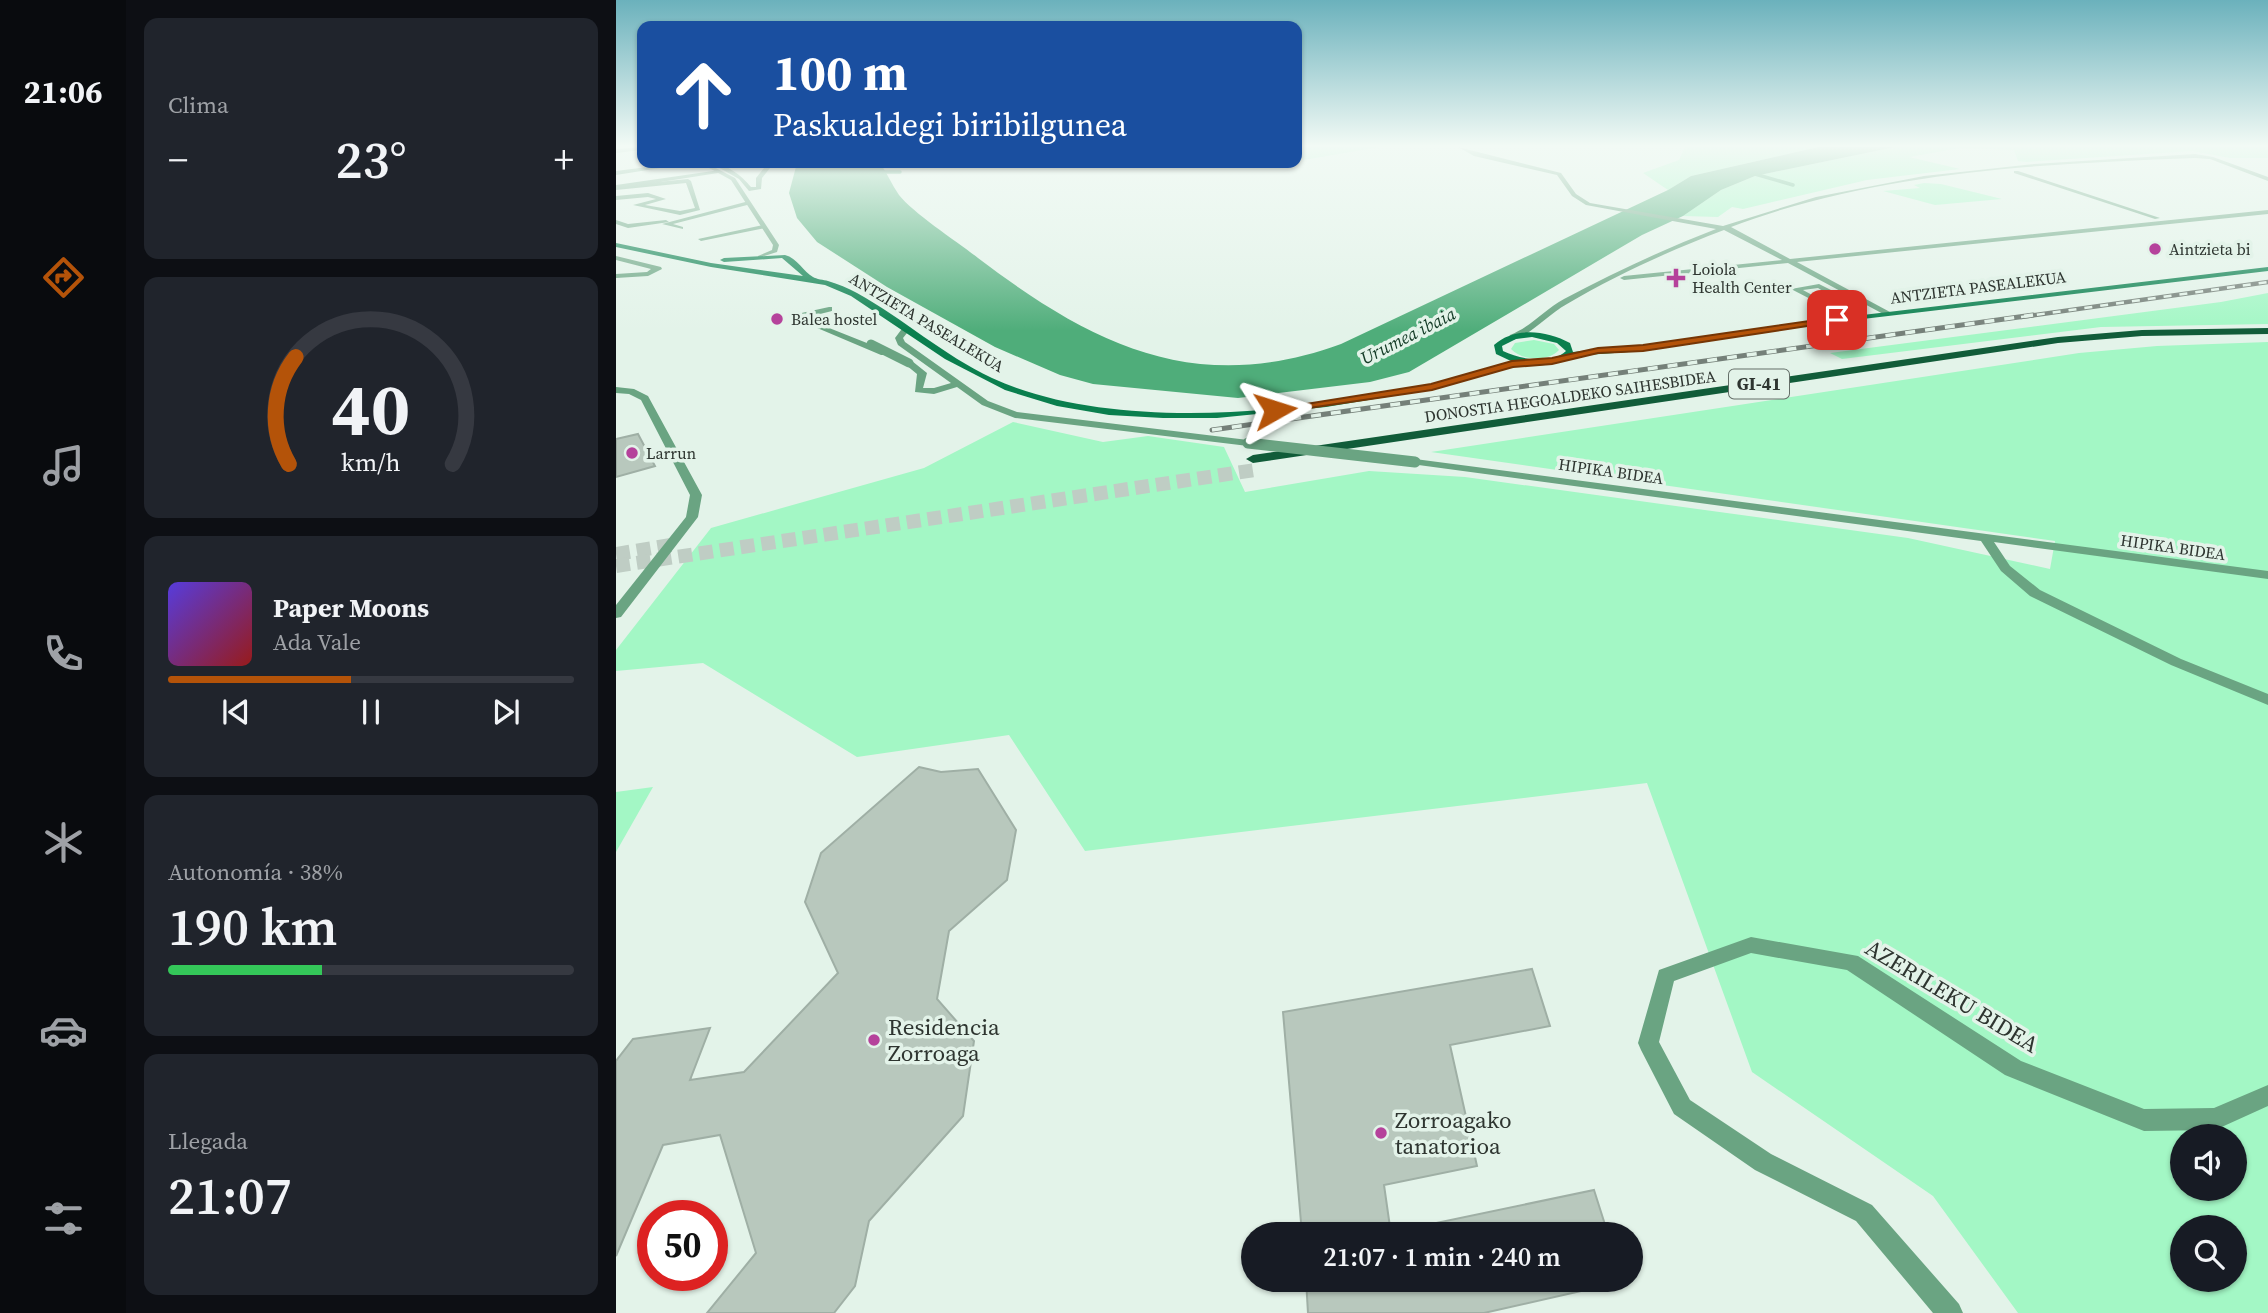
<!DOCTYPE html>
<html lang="es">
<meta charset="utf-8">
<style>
:root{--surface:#171b24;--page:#20242c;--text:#f1f3f6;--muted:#9ea1a6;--line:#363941;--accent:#b45309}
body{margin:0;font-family:"Source Serif 4",serif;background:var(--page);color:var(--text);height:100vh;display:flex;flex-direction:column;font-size:26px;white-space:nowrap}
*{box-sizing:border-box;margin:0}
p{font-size:23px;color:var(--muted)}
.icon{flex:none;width:38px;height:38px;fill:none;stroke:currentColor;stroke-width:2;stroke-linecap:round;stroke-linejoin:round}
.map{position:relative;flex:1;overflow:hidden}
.side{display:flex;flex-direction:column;gap:18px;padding:18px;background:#0d0f14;width:490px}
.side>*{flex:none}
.guide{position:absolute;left:21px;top:21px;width:665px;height:147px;border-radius:14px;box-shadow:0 2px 5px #0004;background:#1a4fa0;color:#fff;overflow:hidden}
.tools{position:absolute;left:1554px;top:1124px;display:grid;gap:14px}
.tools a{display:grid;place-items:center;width:77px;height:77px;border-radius:50%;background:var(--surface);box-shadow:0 2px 5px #0004;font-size:35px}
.speed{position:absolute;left:21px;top:1200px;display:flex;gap:14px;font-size:35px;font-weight:700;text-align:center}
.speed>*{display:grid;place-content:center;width:91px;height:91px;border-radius:50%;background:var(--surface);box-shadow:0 2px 5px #0004;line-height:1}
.speed .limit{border:10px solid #d22;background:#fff;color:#111}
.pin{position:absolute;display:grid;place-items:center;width:60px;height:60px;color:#fff;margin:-30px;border-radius:14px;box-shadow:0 4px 10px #0006}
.me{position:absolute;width:77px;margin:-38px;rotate:84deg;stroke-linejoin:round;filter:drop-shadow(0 0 5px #0008)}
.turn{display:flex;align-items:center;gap:24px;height:147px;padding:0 21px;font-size:32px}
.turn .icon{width:91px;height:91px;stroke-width:2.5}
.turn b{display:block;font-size:49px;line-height:60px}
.big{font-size:52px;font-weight:600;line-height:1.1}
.side .widget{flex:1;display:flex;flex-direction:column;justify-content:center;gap:10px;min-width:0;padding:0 24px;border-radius:14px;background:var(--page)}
.side .dial{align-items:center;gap:0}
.dial svg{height:182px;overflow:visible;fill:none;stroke:var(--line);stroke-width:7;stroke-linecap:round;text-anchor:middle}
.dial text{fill:var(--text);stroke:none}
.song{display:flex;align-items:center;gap:21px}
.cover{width:84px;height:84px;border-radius:10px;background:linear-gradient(135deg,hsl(250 70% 55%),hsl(0 70% 35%))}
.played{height:7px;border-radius:4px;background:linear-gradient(90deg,var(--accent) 45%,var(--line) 45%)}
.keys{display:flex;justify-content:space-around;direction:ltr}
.heat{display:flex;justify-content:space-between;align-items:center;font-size:38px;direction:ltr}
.charge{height:10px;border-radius:5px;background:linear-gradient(90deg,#34c759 38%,var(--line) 0)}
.trip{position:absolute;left:625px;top:1222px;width:402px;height:70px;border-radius:35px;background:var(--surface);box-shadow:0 2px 5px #0004;font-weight:600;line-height:70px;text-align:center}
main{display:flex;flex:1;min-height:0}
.dock{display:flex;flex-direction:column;width:126px;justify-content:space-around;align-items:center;background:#090b0e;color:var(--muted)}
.dock .icon{width:49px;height:49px}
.dock .selected{color:var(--accent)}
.dock b{font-size:32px;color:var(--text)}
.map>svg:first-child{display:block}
</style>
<main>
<nav class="dock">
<b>21:06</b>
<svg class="icon selected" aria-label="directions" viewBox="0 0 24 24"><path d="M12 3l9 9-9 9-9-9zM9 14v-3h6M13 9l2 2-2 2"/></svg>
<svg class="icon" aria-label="music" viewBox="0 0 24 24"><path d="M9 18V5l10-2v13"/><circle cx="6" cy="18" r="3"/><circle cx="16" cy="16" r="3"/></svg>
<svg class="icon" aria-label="phone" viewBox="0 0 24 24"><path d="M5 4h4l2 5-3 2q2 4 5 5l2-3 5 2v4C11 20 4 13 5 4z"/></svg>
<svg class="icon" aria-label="climate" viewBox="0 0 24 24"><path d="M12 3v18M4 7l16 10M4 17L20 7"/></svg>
<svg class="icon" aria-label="car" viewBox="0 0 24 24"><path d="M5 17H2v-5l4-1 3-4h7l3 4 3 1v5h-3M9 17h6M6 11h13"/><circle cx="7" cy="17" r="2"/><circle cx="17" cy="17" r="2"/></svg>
<svg class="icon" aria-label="filters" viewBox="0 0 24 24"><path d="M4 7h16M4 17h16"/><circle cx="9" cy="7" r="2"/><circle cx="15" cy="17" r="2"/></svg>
</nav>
<section class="side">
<div class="widget"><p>Clima</p>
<div class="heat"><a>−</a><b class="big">23°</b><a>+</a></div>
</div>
<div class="widget dial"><svg viewBox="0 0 100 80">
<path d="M14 69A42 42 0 1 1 86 69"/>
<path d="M14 69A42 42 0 0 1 17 22" stroke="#b45309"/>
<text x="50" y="56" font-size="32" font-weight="700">40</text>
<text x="50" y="72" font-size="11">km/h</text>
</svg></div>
<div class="widget">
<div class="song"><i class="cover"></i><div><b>Paper Moons</b><p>Ada Vale</p></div></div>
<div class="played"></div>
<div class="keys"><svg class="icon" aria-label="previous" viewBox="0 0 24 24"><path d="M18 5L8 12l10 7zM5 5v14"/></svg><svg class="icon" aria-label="pause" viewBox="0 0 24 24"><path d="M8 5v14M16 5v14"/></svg><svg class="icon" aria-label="next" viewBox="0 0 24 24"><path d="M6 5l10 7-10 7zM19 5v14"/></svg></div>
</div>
<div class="widget"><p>Autonomía · 38%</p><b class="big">190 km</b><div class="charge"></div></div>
<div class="widget"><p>Llegada</p><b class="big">21:07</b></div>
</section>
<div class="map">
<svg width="1652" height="1313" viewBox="0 0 1652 1313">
<rect width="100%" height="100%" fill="#e3f3e9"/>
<g fill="#a3f7c5" fill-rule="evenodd">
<path d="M 681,147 L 764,147 L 681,161 Z"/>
<path d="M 1069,147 L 1202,147 L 1075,176 L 1052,190 L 1027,173 L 1063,160 Z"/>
<path d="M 1279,147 L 1652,147 L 1652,158 L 1614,158 L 1576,151 L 1410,162 L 1402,161 L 1398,150 L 1344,148 L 1293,157 L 1344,169 L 1251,180 L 1127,209 L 1116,207 L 1102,217 L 1067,216 L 1105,190 L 1139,176 Z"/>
<path d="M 1308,183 L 1325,184 L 1386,199 L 1319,205 L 1267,191 L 1304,188 L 1298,185 Z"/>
<path d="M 1652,293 L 1652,324 L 1485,327 L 1226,359 L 1214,353 L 1605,302 Z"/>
<path d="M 918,340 L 938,344 L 943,350 C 932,362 906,361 895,349 L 899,343 Z"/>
<path d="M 1652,342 L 1652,1313 L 1402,1313 L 1317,1196 L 1136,1072 L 1031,783 L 469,851 L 393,735 L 241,757 L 87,663 L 0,671 L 0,650 L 95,528 L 308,468 L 397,422 L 487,442 L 532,436 L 608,447 L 629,492 L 753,471 L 849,477 L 1292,538 L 1434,569 L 1439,541 L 815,452 L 1463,353 L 1541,346 ZM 1566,1136 L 1619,1136 L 1619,1188 L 1566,1188 ZM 1566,1227 L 1619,1227 L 1619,1279 L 1566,1279 Z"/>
<path d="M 37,787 L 0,852 L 0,792 Z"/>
</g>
<path fill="#4fad7a" d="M 1202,147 L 1279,147 L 1139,176 L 1105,190 L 1067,216 L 1026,235 L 793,372 L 754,382 L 622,398 L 477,384 L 444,375 L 379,347 L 271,287 L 201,242 L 181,218 L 173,193 L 181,163 L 264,163 C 271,173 276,185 283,195 C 297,213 343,243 362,258 C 477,345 580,397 725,344 L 1052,190 L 1075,176 Z"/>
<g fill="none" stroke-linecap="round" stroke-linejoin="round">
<g stroke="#4fad7a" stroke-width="3.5">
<path d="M 261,172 L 284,172"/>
<path d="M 1132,172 L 1177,185"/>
</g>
</g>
<g fill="#b8c8bd" stroke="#9fafa5" stroke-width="2">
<path d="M 22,434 L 39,466 L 0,477 L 0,439 Z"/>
<path d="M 303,767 L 325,772 L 362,769 L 400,830 L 391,880 L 333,931 L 321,999 L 358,1041 L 347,1116 L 253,1221 L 239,1286 L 218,1313 L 91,1313 L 140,1253 L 104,1135 L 47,1145 L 0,1256 L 0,1061 L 17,1039 L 94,1028 L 74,1080 L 128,1072 L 222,973 L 189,902 L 205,853 Z"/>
<path d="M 916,969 L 934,1026 L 834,1045 L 861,1166 L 768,1185 L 775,1234 L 686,1234 L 667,1012 Z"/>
<path d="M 978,1190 L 992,1234 L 821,1234 L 820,1223 Z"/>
<path d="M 690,1279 L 973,1279 L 974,1289 L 868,1313 L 692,1313 Z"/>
</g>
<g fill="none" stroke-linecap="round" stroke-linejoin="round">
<g stroke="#bfcdc4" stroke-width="14" stroke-dasharray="14 7" stroke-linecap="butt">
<path d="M 0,554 L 55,545"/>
<path d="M 0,566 L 639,470"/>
</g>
<g fill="#6aa482" fill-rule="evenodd">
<path d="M 26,147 L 26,150 L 0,153 L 0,149 Z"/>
<path d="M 63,163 L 76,163 L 0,175 L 0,171 Z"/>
<path d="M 95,163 C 110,163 126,176 135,187 L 140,187 L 140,178 L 152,163 L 158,163 L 146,178 L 145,189 L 133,191 L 123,179 Z"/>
<path d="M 72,179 L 75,181 L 84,210 L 64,215 L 17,205 L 40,199 L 32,197 L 0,200 L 0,196 L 32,193 L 50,199 L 29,205 L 64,211 L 79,208 L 70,183 L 0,190 L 0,186 Z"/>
<path d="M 0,220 L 12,224 L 50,220 L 53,222 L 12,228 L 0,224 Z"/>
</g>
<g fill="#6aa482" fill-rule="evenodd">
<path d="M 842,147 L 945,173 L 960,194 L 974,203 L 1107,226 L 1200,197 L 1308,176 L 1418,164 L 1579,154 L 1597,157 L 1652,177 L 1652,181 L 1594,159 L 1579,158 C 1424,164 1262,171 1115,227 L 1174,259 L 1652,210 L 1652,214 L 1181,262 L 1274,312 L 1275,314 L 1271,316 L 1172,263 L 1008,280 L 1004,278 L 1008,276 L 1166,260 L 1108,230 C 1055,250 1000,275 951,304 C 931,315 919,332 897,340 L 893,337 L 894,335 C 915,327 928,310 948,299 C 997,273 1048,249 1100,229 L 970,205 L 956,196 L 941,175 L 858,156 Z"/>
<path d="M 104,170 L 102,173 L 0,189 L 0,185 Z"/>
<path d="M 1398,171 L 1402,171 L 1544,218 L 1539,219 L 1398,173 Z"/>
<path d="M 133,201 L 135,204 L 57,224 L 67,227 L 67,229 L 46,224 Z"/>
<path d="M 147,225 L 149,228 L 85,241 L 82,239 Z"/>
<path d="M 0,256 L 45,267 L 46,269 L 32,276 L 0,278 L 0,274 L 31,272 L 35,269 L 0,260 Z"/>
<path d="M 1203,284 L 1231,298 L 1232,300 L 1206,305 L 1175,289 ZM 1202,288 L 1220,299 L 1207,301 L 1187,290 Z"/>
<path d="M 213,307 L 216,307 L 216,311 L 188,318 L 271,351 L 271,355 L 265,355 L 180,319 L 181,314 Z"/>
<path d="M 288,326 L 295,328 L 287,338 L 289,342 L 372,401 L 401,412 L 632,440 L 637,443 L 632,446 L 399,418 L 366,405 L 341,387 L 318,394 L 299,392 L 301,374 L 290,365 L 290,361 L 296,361 L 311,373 L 307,388 L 318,388 L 335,383 L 282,345 L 279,338 Z"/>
<path d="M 0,387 L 18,389 L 32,396 L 86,495 L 82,517 L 5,617 L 0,618 L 0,605 L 70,517 L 74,495 L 25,400 L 13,394 L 0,393 Z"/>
<path d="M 799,459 L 1652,571 L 1652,579 L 1378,542 L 1394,566 L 1424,590 L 1565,659 L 1652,694 L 1652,705 L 1555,665 L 1414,596 L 1385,571 L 1365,541 L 795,464 L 795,460 Z"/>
<path d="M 1135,937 L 1242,956 L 1405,1061 L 1528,1109 L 1598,1108 L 1652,1085 L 1652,1106 L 1599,1130 L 1528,1131 L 1389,1075 L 1231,970 L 1135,953 L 1058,981 L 1043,1042 L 1074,1100 L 1155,1154 L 1256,1205 L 1343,1304 L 1347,1313 L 1317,1313 L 1240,1221 L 1139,1170 L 1058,1114 L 1025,1050 L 1022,1043 L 1043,970 Z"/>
</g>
<path fill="#6aa482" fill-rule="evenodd" d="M 84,163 L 90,163 L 119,178 L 163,245 L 161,252 L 142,258 L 142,256 L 156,250 L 157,245 L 115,180 Z"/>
<path fill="#0a7f4e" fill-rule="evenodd" d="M 0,243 L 95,263 L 187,276 L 166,258 L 108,262 L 104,260 L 108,258 L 169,255 C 181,258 188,272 197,277 C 200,279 208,280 212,281 C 222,284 232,288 241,293 C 288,319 327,355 376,378 C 500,435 696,412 825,382 C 850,376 873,368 897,362 L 880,354 L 878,345 C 899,326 931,331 954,343 L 957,352 L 1027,345 L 1196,321 L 1652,267 L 1652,271 L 1196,325 L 1027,351 L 970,355 L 928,365 L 898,367 L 813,390 L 710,407 L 601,418 L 547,418 L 493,415 L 441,406 L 389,390 L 329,359 L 235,296 L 209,285 L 95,267 L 0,247 ZM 916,337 L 941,343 L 950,351 C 934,366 905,359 887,351 L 886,346 L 900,339 Z"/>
<path fill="#115c39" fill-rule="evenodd" d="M 1652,328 L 1652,334 L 1526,336 L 1442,343 L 637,463 L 630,459 L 637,455 L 1442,337 L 1526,330 Z"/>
<g stroke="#758079" stroke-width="4.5">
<path id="rail-far1" d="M 1405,317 L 1652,282"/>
</g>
<g stroke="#758079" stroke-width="5">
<path id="rail" d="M 596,430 L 1417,315"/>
</g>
<use href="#rail-far1" stroke="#e3f3e9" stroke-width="2.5" stroke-dasharray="8" stroke-linecap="butt"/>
<use href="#rail" stroke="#e3f3e9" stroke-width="3.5" stroke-dasharray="10" stroke-linecap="butt"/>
<path stroke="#6aa482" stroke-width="9" d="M 255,344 L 293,363"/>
<path stroke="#6aa482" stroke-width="11" d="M 632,443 L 799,462"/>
</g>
<linearGradient id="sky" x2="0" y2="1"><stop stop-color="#6bb1bc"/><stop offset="0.44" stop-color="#f2faf5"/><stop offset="1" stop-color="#f2faf5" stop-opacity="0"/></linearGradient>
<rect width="1652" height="331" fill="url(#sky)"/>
<path fill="#b45309" stroke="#753606" stroke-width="2" d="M 1221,317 L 1224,321 L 1027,351 L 982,353 L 936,364 L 897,367 L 816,390 L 659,413 L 653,410 L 815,384 L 896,361 L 936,358 L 982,348 L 1027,345 Z"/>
<g fill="#b5429b" stroke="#e3f3e9" stroke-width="2.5">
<circle cx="1539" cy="249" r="7"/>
<path d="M1056.5 267.5h7v7h7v7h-7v7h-7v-7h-7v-7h7z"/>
<circle cx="161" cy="319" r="7"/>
<circle cx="16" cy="453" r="7"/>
<circle cx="258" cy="1040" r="7"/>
<circle cx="765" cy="1133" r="7"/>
</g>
<g text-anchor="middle" stroke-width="7" stroke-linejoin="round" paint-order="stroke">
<g font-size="16" fill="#2e3530" stroke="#e3f3e9" text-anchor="start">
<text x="1553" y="255">Aintzieta bi</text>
<text x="1076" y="275">Loiola<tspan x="1076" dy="18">Health Center</tspan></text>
<text x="175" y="325">Balea hostel</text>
<text x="30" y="459">Larrun</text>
</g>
<g font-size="16" fill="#2e3530" stroke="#e3f3e9">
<text transform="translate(1362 287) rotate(-7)" y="6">ANTZIETA PASEALEKUA</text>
<text transform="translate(311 322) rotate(31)" y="6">ANTZIETA PASEALEKUA</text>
<text transform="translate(954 396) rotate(-8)" y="6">DONOSTIA HEGOALDEKO SAIHESBIDEA</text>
<text transform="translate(995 471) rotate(8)" y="6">HIPIKA BIDEA</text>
<text transform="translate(1557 547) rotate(8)" y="6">HIPIKA BIDEA</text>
</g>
<g font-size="18" font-style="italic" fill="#133b26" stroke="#e3f3e9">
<text transform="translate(792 336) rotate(-27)" y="6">Urumea ibaia</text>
</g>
<rect fill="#e3f3e9" stroke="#646e68" stroke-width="2" x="1113" y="369.5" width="60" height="29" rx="5"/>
<g font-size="18" font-weight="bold" fill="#2e3530">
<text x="1143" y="390">GI-41</text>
</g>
<g font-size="23" fill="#2e3530" stroke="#e3f3e9">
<text transform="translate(1336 996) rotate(31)" y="8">AZERILEKU BIDEA</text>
</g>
<g font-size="23" fill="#2e3530" stroke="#e3f3e9" text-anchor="start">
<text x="272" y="1035">Residencia<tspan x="272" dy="26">Zorroaga</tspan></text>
<text x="779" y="1128">Zorroagako<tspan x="779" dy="26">tanatorioa</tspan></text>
</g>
</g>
</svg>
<div class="tools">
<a><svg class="icon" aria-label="sound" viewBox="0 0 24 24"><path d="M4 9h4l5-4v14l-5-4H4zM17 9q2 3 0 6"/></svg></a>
<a><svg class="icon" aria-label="search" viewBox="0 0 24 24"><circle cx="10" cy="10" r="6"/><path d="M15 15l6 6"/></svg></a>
</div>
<div class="speed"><div class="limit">50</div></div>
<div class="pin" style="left:1221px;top:320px;background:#d93025"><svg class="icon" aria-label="arrive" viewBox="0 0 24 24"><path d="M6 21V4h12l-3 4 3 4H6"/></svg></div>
<svg class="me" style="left:659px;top:410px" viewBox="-20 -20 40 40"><path d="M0-17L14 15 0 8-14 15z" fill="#b45309" stroke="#fff" stroke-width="4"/></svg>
<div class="trip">21:07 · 1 min · 240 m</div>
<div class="guide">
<div class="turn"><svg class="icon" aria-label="ahead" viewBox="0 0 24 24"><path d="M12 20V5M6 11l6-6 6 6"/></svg><div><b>100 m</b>Paskualdegi biribilgunea</div></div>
</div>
</div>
</main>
